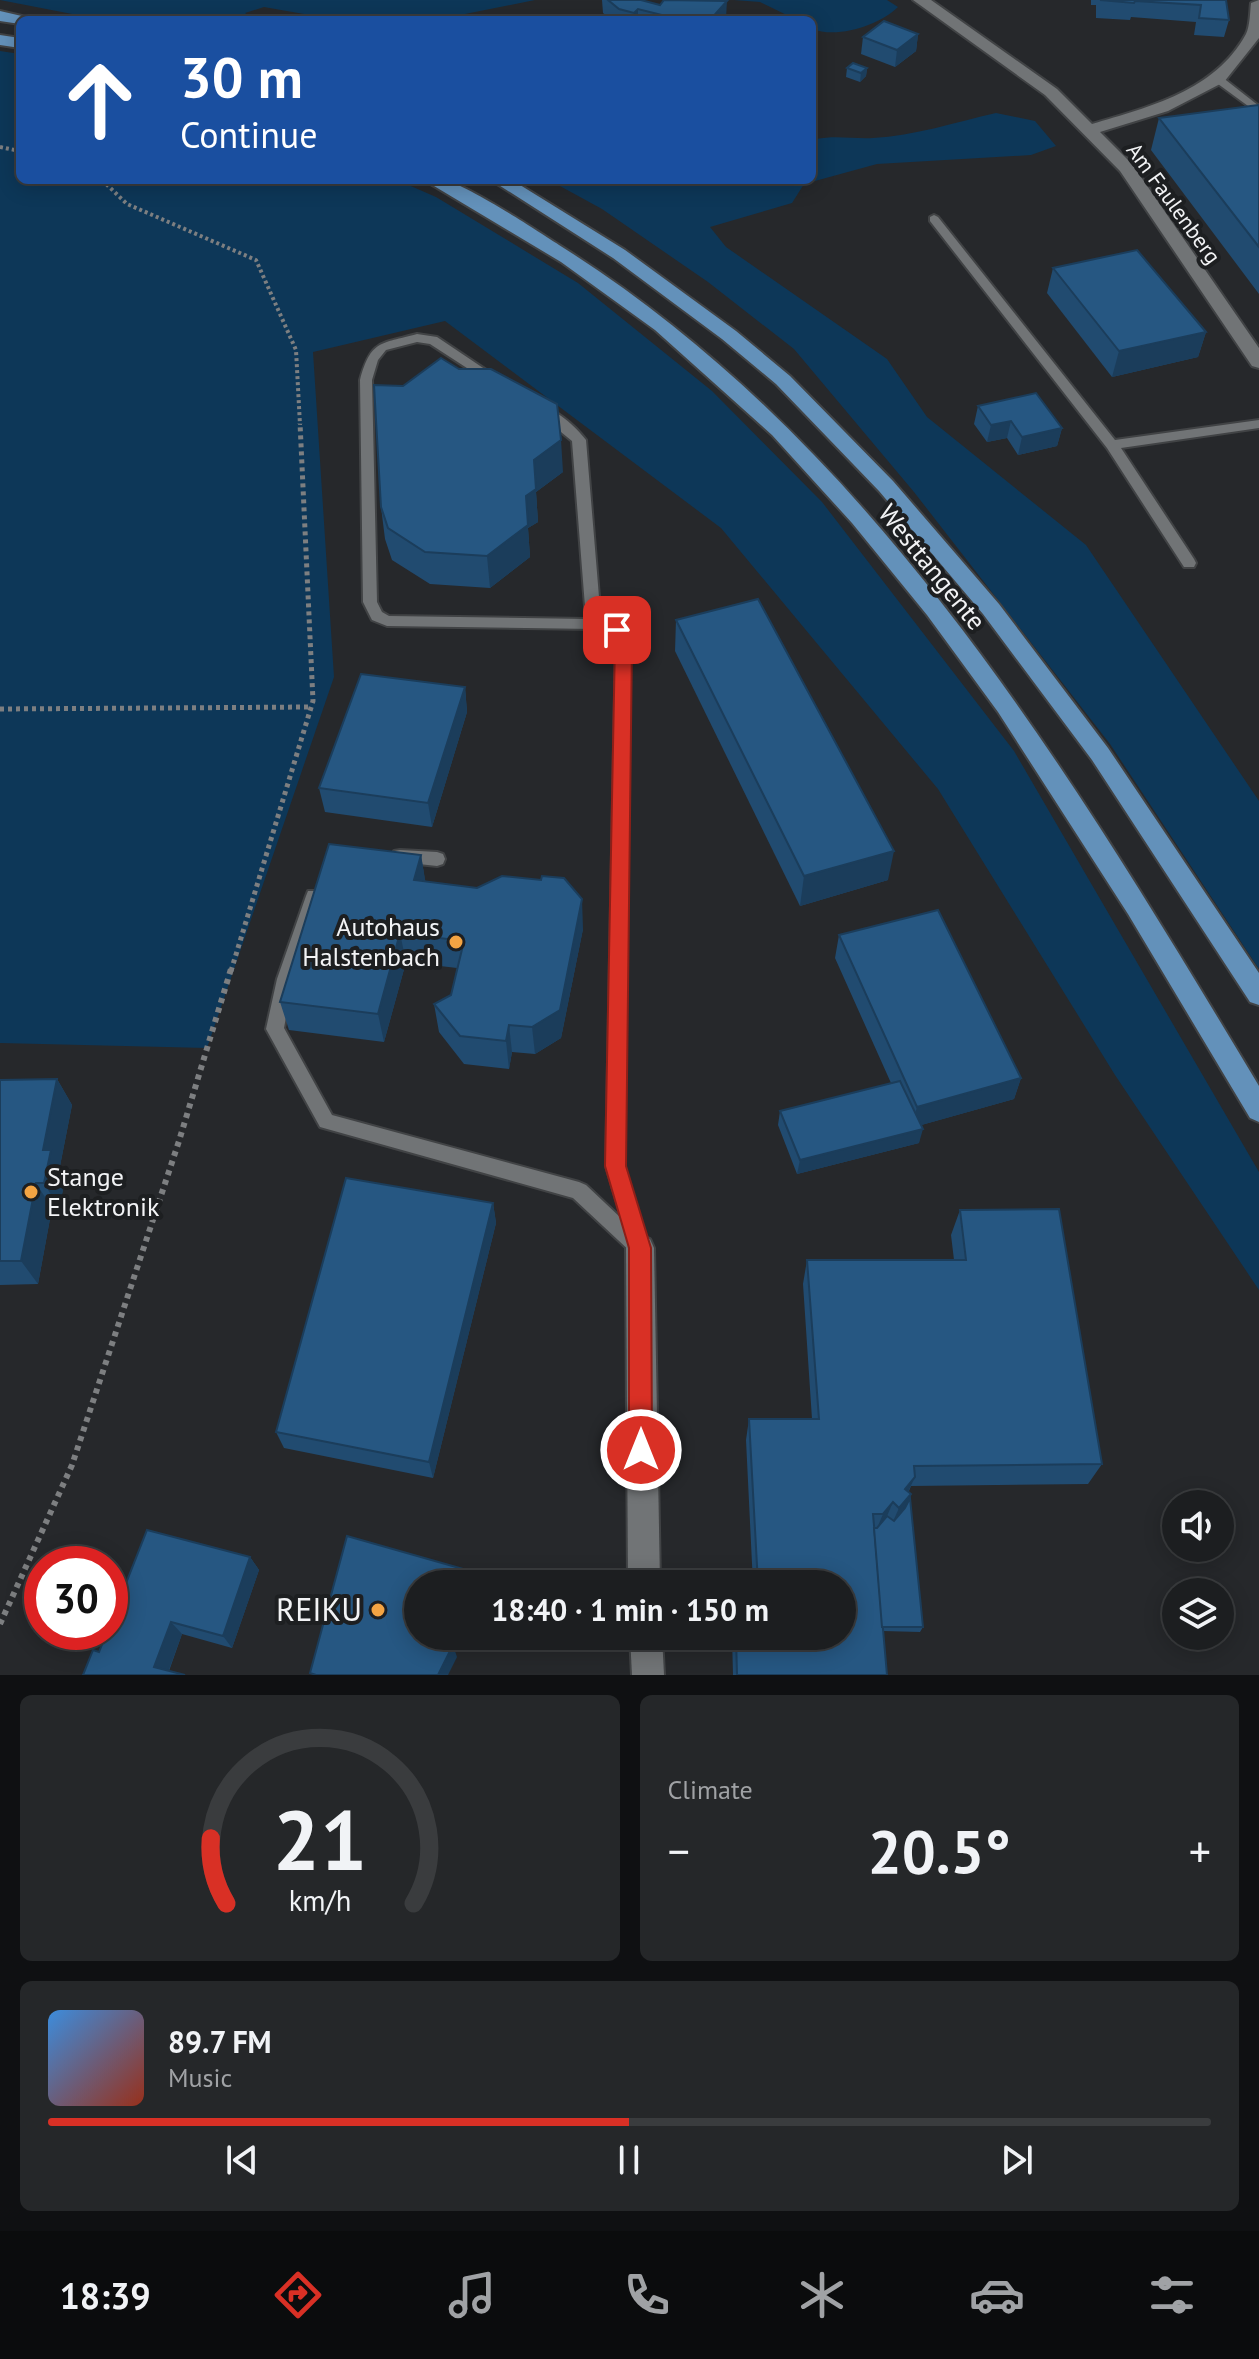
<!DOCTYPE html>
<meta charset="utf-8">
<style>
:root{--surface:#1c1e20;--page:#252729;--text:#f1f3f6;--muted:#a0a2a5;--line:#3a3c3e;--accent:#d93025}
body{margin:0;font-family:"PT Sans",sans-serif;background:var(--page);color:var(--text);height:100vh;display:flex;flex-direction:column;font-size:30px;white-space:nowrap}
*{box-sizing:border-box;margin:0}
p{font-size:26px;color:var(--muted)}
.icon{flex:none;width:44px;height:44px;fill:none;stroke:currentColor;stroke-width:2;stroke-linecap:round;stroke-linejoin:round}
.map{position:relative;height:1675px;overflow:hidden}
.sheet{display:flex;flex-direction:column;gap:20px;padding:20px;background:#0f1012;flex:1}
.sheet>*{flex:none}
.hud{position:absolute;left:16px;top:16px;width:800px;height:168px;border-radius:12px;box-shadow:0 4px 20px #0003,0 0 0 2px var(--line);background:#1a4fa0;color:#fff;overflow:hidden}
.controls{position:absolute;left:1162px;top:1490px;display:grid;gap:16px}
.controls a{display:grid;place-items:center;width:72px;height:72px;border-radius:50%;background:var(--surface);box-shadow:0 4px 20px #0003,0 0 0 2px var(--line);font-size:40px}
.speed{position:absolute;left:24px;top:1546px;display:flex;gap:16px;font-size:40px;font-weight:700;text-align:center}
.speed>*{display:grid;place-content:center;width:104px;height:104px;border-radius:50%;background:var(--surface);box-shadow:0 4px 20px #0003,0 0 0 2px var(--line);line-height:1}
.speed .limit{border:12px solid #d22;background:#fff;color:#111}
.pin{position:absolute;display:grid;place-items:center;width:68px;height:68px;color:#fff;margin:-34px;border-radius:16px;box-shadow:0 4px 12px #0006}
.me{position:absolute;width:88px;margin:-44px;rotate:0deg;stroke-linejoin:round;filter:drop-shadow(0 0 6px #0008)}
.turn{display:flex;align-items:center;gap:28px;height:168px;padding:0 32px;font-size:36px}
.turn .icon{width:104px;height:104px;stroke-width:2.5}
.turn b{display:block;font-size:56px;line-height:68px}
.big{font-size:60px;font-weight:600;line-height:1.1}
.sheet .tile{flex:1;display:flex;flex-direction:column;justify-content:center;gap:12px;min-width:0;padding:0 28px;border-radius:12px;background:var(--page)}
.sheet .dial{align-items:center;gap:0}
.dial svg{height:208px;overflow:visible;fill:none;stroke:var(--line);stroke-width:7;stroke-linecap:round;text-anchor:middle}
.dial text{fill:var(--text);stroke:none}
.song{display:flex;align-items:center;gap:24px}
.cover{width:96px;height:96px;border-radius:12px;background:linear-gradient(135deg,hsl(210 70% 55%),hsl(10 70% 35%))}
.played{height:8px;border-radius:4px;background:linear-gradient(90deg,var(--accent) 50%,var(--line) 50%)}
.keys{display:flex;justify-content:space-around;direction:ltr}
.heat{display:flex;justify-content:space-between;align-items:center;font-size:44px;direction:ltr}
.sheet .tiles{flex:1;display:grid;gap:20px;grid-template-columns:1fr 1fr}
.tile:last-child{grid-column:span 2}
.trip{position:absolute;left:404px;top:1570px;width:452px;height:80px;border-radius:40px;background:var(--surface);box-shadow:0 4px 20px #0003,0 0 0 2px var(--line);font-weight:600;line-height:80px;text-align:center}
.dock{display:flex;height:128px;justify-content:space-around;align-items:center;background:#0b0c0d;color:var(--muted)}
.dock .icon{width:56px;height:56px}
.dock .on{color:var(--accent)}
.dock b{font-size:36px;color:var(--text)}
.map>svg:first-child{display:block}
</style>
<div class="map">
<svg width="1259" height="1675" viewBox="0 0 1259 1675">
<rect width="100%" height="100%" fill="#26282b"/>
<g fill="#0d3758">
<path d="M 0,0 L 535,0 L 435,20 L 321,17 L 264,7 L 245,13 L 255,20 L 103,20 Z"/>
<path d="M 734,0 L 887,0 L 898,7 C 880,25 838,39 812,29 L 812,20 L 797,20 L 760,2 Z"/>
<path d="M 0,51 L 20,54 L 20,180 L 397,180 L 436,197 L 578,283 L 712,391 L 822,502 L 1014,751 L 1259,1172 L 1259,1290 L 1115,1075 L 938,789 L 721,528 L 445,321 L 313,352 L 334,677 L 207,1048 L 0,1043 Z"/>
<path d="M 996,113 L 1035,121 L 1056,146 L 1031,155 L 877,164 L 804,184 L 792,203 L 710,227 L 726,247 L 887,359 L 927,417 L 1086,545 L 1259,801 L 1259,969 L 1110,744 L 914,492 L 794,349 L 708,282 L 602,209 L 549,180 L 812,180 L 812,144 L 816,139 C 836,135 853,139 873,138 C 914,136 956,122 996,113 Z"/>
</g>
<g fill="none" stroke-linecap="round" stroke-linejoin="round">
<g stroke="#414345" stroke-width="4">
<g id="lane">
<path d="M 1214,77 L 1222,77 L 1259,106 L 1259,114 L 1214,81 Z"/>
<path d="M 934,215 L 938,217 L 1115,440 L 1259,420 L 1259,428 L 1121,448 L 1194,559 L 1196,563 L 1194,567 L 1184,567 L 1107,448 L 930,221 L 930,217 Z"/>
<path d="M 417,334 L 437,337 L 501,380 L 495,384 L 490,383 L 430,344 L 417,342 L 386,350 L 378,360 L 372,380 L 377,602 L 382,612 L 389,616 L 586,619 L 572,441 L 534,410 L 536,407 C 553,405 576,427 586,440 L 601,621 L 622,626 L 630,642 L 624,1166 L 649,1248 L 647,1254 L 640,1257 L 633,1254 L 573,1198 L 320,1127 L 266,1029 L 277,979 L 306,896 L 308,891 L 320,891 L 322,896 L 293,979 L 284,1028 L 332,1115 L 579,1182 L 586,1185 L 622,1219 L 606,1166 L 616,642 L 612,634 L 594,629 L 387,626 L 372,620 L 363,602 L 360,380 C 371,340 380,344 417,334 Z"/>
<path d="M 400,850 L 437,852 L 443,854 L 445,859 L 443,864 L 437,866 L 400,862 L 394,861 L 392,856 L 394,851 Z"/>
</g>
</g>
<g stroke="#414345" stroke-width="4">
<g id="street">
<path d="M 913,0 L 931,0 L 1057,89 L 1092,124 C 1149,107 1215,91 1246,34 C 1250,26 1250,12 1251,3 L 1259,0 L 1259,38 L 1224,82 L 1168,111 L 1100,132 L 1132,164 L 1259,348 L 1259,368 L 1252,366 L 1120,171 L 1045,95 Z"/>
<path d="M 640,1235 L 650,1239 L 654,1248 L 660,1584 L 628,1584 L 626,1248 L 630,1239 Z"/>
<path d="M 630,1636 L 662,1636 L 664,1675 L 632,1675 Z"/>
</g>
</g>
<g stroke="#414345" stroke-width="4">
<g id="primary">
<path d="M 0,11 L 26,17 L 29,20 L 20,20 L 20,24 L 0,21 Z"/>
<path d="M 0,35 L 20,38 L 20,48 L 0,45 Z"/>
<path d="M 424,180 C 430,180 437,179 443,180 C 465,183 537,231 559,245 C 875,443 1071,774 1259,1086 L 1259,1122 L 1250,1118 L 1128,914 L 998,712 L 927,615 L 852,523 L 772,435 L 655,330 L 561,262 Z"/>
<path d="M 491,180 L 512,180 L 625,250 L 736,331 L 790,376 L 893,481 L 999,604 L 1108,748 L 1259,973 L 1259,1005 L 1250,1002 L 1092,760 L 983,614 L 879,491 L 776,384 L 722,339 L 613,258 Z"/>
</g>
</g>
<g stroke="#7d7f81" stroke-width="4" stroke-dasharray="3 3" stroke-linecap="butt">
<path d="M 0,147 L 20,151"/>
<path d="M 102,180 L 127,204 L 256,260 L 296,350 L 300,425"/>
</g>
<g stroke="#7d7f81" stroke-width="5" stroke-dasharray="4 4" stroke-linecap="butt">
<path d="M 0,709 L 311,707"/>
<path d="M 231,971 L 313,701 L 300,423"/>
</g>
<path stroke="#7d7f81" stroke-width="6" stroke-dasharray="5 5" stroke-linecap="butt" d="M 0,1624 L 72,1465 L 179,1141 L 231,969"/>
<use href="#lane" fill="#717476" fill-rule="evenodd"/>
<use href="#street" fill="#717476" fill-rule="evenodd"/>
<use href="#primary" fill="#6391ba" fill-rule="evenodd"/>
</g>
<g fill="#214b70">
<path d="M 602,0 L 641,0 L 660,5 L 726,18 L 724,20 L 612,20 L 603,13 Z"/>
<path d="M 1091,0 L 1226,0 L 1229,20 L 1224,37 L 1194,35 L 1196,22 L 1131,17 L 1130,20 L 1096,18 L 1096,5 L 1091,5 Z"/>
<path d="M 918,34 L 916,51 L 895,67 L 861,54 L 863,37 Z"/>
<path d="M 847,68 L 867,68 L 866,76 L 860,82 L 846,77 Z"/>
<path d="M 1259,106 L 1259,294 L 1151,150 L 1159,118 Z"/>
<path d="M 1053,268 L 1206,332 L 1198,357 L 1112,377 L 1047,293 Z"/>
<path d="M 978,406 L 1062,428 L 1057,446 L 1018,455 L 1007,438 L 987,442 L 974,424 Z"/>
<path d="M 563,472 L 536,492 L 538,522 L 528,528 L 530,557 L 490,588 L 430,584 L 392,560 L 385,539 L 381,507 Z"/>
<path d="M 676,620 L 888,880 L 800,906 L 675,651 Z"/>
<path d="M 465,687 L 467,712 L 432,827 L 325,812 L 319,788 Z"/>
<path d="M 421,855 L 425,881 L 583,929 L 561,1038 L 535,1054 L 512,1052 L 509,1069 L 464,1064 L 439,1032 L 434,1004 L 451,995 L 457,968 L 406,962 L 384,1042 L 289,1030 L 280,1002 Z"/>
<path d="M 839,935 L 1021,1078 L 1014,1099 L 921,1125 L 919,1143 L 797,1174 L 778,1125 L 780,1111 L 891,1083 L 835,958 Z"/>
<path d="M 57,1079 L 72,1105 L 60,1166 L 66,1176 L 59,1208 L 52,1208 L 38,1284 L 0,1285 L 0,1080 Z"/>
<path d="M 493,1203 L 496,1223 L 433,1478 L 284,1448 L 276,1432 Z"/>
<path d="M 960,1210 L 1102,1464 L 1088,1484 L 911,1486 L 909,1491 L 923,1627 L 920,1632 L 883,1631 L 887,1675 L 733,1675 L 732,1636 L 842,1636 L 842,1584 L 753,1584 L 746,1440 L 749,1419 L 812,1419 L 803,1284 L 807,1260 L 954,1260 L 951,1235 Z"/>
<path d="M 250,1557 L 259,1570 L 232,1648 L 182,1634 L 169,1671 L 99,1652 Z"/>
</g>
<g fill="#1b3d5b">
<path d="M 727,1 L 726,18 L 724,20 L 710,20 Z"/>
<path d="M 638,9 L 638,20 L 634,20 L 634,13 Z"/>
<path d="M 918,34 L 916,51 L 895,67 L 897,50 Z"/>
<path d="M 867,68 L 866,76 L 860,82 L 861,73 Z"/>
<path d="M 1206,332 L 1198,357 L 1112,377 L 1119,351 Z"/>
<path d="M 1011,421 L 1007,438 L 987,442 L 991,425 Z"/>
<path d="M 1062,428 L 1057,446 L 1018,455 L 1022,437 Z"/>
<path d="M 561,440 L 563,472 L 536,492 L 538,522 L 528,528 L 530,557 L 490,588 L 487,556 L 526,496 L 534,460 Z"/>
<path d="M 465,687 L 467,712 L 432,827 L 428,803 Z"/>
<path d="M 894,851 L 888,880 L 800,906 L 804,876 Z"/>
<path d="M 421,855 L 426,885 L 414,880 Z"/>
<path d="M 582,899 L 583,929 L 561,1038 L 535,1054 L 532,1027 Z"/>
<path d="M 400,933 L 406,962 L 384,1042 L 378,1014 Z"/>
<path d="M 509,1025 L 512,1052 L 509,1069 L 506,1041 Z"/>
<path d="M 1021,1078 L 1014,1099 L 911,1128 L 917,1107 Z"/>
<path d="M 57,1079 L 72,1105 L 60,1166 L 66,1176 L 59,1208 L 44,1183 L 43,1150 Z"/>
<path d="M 923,1129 L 919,1143 L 797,1174 L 800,1160 Z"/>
<path d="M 36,1183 L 52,1208 L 38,1284 L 21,1261 Z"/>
<path d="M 493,1203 L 496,1223 L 433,1478 L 429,1462 Z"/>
<path d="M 915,1477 L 906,1496 L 905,1489 Z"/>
<path d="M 911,1494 L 903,1513 L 891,1526 L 899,1508 Z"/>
<path d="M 893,1502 L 885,1521 L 875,1533 L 883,1514 Z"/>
<path d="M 250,1557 L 259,1570 L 232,1648 L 223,1636 Z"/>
<path d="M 463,1569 L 467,1584 L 459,1584 Z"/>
<path d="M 171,1622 L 182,1634 L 167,1675 L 154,1667 Z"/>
<path d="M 444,1636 L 452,1636 L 448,1649 Z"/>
<path d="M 453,1645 L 457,1657 L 448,1675 L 438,1675 Z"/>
</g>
<g fill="#265782" stroke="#1b3d5b" stroke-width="2">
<path d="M 608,0 L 641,0 L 660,5 L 664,0 L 727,1 L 710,20 L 691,16 L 687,20 L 682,20 L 638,9 L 634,13 L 619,9 Z"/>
<path d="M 1100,0 L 1226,0 L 1229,20 L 1199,18 L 1201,5 L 1135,1 L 1134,3 Z"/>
<path d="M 884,21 L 918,34 L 897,50 L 863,37 Z"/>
<path d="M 853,63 L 867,68 L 861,73 L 847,68 Z"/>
<path d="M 1258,105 L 1259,106 L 1259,247 L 1159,118 Z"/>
<path d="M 1137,250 L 1206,332 L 1119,351 L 1053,268 Z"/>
<path d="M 441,358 L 459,369 L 491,369 L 557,404 L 561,440 L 534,460 L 536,489 L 526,496 L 528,525 L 487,556 L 425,552 L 388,528 L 381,507 L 374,385 L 403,386 Z"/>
<path d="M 1036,393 L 1062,428 L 1022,437 L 1011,421 L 991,425 L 978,406 Z"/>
<path d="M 758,599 L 894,851 L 804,876 L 676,620 Z"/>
<path d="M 361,674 L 465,687 L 428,803 L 319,788 Z"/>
<path d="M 329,844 L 421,855 L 414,880 L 477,888 L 502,876 L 541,880 L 542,876 L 564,878 L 582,899 L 560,1010 L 532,1027 L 509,1025 L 506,1041 L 460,1036 L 434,1004 L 451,995 L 464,941 L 400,933 L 378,1014 L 280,1002 Z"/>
<path d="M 938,910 L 1021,1078 L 917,1107 L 839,935 Z"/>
<path d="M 57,1079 L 43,1150 L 51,1150 L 44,1183 L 36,1183 L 21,1261 L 0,1261 L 0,1080 Z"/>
<path d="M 900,1081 L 923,1129 L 800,1160 L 780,1111 Z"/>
<path d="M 346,1178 L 493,1203 L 429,1462 L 276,1432 Z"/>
<path d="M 1059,1209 L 1102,1464 L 914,1466 L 915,1477 L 905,1489 L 911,1494 L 899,1508 L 893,1502 L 883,1514 L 873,1514 L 887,1675 L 737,1675 L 736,1636 L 842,1636 L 842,1584 L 758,1584 L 749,1419 L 819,1419 L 807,1260 L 966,1260 L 960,1210 Z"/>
<path d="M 910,1498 L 923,1627 L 882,1627 L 874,1528 L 877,1528 L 887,1516 L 894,1521 L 905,1508 Z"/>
<path d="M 147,1530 L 250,1557 L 223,1636 L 171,1622 L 154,1667 L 185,1675 L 83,1675 L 93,1650 L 99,1652 L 107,1632 L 110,1632 L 110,1624 Z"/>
<path d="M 347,1536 L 463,1569 L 459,1584 L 418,1584 L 418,1636 L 444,1636 L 453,1645 L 438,1675 L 316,1675 L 310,1673 Z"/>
</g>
<path fill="#d93025" stroke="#8d1f18" stroke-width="2" d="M 617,624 L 622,626 L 632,642 L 626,1166 L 651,1248 L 652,1450 L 649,1459 L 641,1462 L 632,1459 L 629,1450 L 629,1248 L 605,1166 L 615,642 L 608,630 Z"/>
<g fill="#f3a443" stroke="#1d1f21" stroke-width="3">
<circle cx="456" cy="942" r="8"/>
<circle cx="31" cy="1192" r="8"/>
<circle cx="378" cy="1610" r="8"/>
</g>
<g text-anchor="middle" stroke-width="8" stroke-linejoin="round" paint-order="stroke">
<g font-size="22" fill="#f2f3f5" stroke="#1d1f21">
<text transform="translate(1174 203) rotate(54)" y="8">Am Faulenberg</text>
</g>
<g font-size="26" fill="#f2f3f5" stroke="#1d1f21">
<text transform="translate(932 567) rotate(51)" y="9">Westtangente</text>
</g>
<g font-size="26" fill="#f2f3f5" stroke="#1d1f21" text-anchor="end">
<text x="440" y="936">Autohaus<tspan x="440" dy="30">Halstenbach</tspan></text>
<text x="47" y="1186" text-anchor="start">Stange<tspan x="47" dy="30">Elektronik</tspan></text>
</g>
<g font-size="32" fill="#f2f3f5" stroke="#1d1f21" text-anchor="end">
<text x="362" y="1621">REIKU</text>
</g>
</g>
</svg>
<div class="controls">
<a><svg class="icon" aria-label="sound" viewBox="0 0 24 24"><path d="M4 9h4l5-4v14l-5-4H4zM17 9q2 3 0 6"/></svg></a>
<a><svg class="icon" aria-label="layers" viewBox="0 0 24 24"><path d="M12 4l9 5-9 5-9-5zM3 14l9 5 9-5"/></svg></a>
</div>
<div class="speed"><div class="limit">30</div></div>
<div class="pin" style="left:617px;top:630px;background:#d93025"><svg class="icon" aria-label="arrive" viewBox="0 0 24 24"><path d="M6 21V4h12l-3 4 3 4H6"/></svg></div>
<svg class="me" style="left:641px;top:1450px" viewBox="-20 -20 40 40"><circle r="17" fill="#d93025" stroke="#fff" stroke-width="3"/><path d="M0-11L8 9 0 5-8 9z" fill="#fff"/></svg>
<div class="trip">18:40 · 1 min · 150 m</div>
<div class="hud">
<div class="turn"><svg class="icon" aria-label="ahead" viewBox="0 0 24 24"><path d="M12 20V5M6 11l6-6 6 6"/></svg><div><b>30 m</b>Continue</div></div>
</div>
</div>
<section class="sheet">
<div class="tiles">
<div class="tile dial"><svg viewBox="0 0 100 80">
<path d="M14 69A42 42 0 1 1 86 69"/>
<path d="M14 69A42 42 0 0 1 8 44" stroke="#d93025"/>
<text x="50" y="56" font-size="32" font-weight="700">21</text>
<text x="50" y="72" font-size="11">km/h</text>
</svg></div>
<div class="tile"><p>Climate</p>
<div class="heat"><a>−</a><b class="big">20.5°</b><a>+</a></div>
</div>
<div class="tile">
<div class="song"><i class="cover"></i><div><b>89.7 FM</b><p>Music</p></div></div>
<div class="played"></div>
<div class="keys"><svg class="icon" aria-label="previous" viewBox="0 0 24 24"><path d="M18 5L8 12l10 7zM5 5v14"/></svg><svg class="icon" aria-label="pause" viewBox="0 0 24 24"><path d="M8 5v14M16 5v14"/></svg><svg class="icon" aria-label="next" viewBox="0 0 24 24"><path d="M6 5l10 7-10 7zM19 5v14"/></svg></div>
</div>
</div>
</section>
<nav class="dock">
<b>18:39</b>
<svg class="icon on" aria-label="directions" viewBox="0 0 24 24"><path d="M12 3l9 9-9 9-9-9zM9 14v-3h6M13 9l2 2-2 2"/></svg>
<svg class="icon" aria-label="music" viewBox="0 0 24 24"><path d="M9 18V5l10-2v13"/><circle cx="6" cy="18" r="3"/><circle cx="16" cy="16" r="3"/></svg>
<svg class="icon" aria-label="phone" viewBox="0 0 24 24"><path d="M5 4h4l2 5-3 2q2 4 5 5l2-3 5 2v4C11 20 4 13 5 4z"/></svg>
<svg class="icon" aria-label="climate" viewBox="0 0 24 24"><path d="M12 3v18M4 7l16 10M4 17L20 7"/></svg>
<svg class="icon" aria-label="car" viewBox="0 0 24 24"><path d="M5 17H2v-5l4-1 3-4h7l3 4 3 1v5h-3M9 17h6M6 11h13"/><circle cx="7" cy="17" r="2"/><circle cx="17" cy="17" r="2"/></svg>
<svg class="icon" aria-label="filters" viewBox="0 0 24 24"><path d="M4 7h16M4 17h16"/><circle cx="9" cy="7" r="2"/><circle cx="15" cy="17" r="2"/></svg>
</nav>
